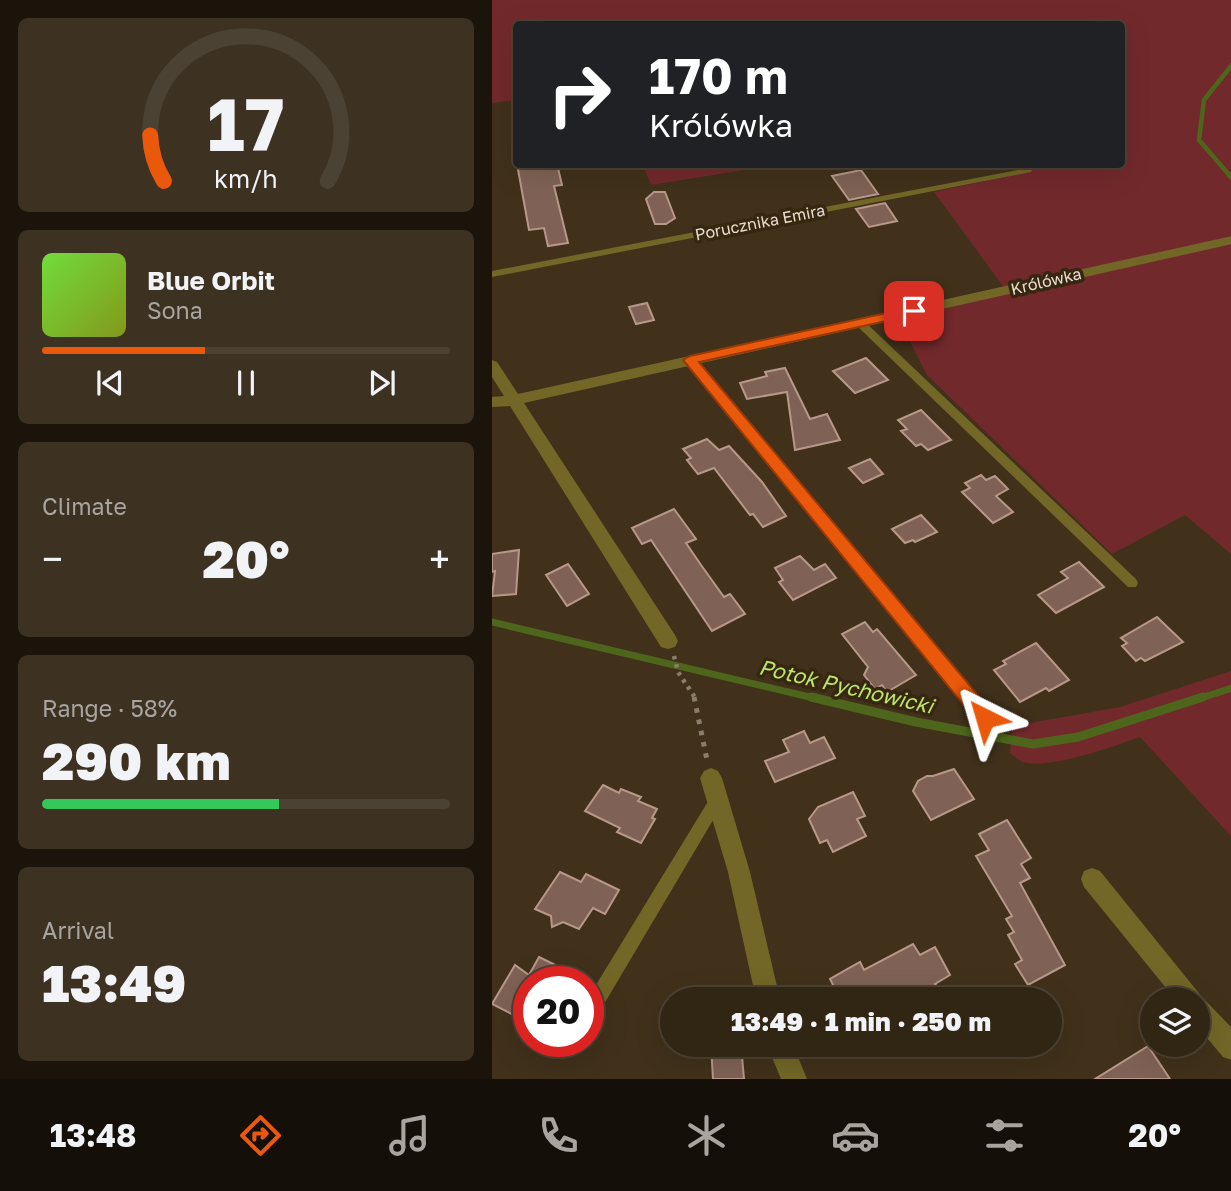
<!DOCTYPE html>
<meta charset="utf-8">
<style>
:root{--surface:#312514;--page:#3d3122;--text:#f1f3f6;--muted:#a8a5a0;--line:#4c4234;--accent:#ea580c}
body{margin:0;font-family:"Golos Text",sans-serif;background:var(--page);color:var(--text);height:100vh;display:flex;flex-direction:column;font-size:26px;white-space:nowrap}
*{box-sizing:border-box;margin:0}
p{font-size:23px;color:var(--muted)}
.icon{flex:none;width:38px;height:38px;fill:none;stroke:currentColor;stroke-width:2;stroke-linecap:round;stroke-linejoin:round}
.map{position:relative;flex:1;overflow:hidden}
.sheet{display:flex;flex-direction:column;gap:18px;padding:18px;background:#1b140b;width:492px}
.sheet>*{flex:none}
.hud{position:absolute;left:21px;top:21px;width:612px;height:147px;border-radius:7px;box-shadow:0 7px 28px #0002,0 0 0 2px var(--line);background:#202124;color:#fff;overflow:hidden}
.controls{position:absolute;left:648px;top:987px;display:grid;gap:14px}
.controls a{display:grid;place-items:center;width:70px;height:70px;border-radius:50%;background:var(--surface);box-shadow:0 7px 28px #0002,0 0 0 2px var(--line);font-size:35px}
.speed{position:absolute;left:21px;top:966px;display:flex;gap:14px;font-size:35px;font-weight:700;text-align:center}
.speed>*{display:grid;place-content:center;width:91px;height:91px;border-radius:50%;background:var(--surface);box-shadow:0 7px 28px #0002,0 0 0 2px var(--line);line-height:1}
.speed .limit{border:10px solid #d22;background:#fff;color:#111}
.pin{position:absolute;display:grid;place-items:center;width:60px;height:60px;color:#fff;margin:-30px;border-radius:14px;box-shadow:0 4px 10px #0006}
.me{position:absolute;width:77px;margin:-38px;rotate:320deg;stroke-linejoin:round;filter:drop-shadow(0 0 5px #0008)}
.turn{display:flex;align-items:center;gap:24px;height:147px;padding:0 21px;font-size:32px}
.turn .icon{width:91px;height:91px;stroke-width:2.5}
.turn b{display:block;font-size:49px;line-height:60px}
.big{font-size:52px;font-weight:800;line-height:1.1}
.sheet .widget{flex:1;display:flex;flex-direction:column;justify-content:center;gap:10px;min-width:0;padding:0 24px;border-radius:10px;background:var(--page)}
.sheet .dial{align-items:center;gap:0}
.dial svg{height:182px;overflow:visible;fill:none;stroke:var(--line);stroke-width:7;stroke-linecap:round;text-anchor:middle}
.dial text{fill:var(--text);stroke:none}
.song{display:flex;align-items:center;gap:21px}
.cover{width:84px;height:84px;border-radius:10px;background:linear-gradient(135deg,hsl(100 70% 55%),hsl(70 70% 35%))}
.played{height:7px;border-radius:4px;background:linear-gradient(90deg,var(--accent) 40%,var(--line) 40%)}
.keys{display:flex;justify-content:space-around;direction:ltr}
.heat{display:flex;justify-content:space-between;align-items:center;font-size:38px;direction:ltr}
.charge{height:10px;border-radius:5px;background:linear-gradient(90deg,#34c759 58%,var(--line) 0)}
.trip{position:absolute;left:168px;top:987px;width:402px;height:70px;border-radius:35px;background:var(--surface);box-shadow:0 7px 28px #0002,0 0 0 2px var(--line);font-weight:800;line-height:70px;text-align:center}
.dock{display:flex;height:112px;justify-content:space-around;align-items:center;background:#140f08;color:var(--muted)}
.dock .icon{width:49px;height:49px}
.dock .active{color:var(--accent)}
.dock b{font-size:32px;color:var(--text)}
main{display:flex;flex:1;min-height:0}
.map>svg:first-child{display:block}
</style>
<main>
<section class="sheet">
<div class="widget dial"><svg viewBox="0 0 100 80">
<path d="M14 69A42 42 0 1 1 86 69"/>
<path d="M14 69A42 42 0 0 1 8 49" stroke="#ea580c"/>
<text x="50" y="56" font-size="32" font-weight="700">17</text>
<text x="50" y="72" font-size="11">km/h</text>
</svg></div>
<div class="widget">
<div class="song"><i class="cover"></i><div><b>Blue Orbit</b><p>Sona</p></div></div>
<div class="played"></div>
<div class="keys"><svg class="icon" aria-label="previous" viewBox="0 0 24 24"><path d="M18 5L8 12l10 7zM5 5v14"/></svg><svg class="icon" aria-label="pause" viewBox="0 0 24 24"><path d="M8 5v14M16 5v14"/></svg><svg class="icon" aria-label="next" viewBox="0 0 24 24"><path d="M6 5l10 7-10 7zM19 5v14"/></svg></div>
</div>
<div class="widget"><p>Climate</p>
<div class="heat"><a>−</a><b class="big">20°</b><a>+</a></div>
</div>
<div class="widget"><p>Range · 58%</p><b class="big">290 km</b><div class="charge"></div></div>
<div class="widget"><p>Arrival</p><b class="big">13:49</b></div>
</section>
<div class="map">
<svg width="740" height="1079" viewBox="0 0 740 1079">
<rect width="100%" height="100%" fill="#41311b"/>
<g fill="#72292c">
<path d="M 0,0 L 739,0 L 739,554 L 693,515 L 620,554 L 435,375 L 407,320 L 511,286 L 442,192 L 540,171 L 536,165 L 630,164 L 630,24 L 24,24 L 24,100 L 0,103 Z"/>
<path d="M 151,165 L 282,165 L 159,185 Z"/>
<path d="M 739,671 L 739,836 L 648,737 C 623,746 557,770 531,762 C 526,760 522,756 518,753 L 521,726 L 628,707 Z"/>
</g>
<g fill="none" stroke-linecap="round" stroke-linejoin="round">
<path stroke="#4e661b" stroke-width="4.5" d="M 739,177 L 707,140 L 712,100 L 740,65"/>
<path stroke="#4e661b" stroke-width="5" d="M 737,175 L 740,178"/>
<g stroke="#4e661b" stroke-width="7">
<path d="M 0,622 L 326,699"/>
<path d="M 706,699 L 740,688"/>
</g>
<path stroke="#4e661b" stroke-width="9" d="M 319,697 L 424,722 L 541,744 L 586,737 L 711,697"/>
</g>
<g fill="#7f6255" stroke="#b7988a" stroke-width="2">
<path d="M 25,164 L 65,164 L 70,185 L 62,186 L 76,243 L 56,246 L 52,228 L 37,230 Z"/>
<path d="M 369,170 L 386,194 L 357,200 L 340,176 Z"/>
<path d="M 162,192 L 173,192 L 183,218 L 174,224 L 163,224 L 154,199 Z"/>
<path d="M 393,203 L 405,221 L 377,227 L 364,209 Z"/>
<path d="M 155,303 L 162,320 L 144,324 L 137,307 Z"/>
<path d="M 374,358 L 396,380 L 363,393 L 341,371 Z"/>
<path d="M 293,368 L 318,419 L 335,414 L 348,440 L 303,450 L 295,392 L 255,399 L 248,383 L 275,376 L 273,372 Z"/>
<path d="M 429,410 L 459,440 L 436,450 L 429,444 L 424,446 L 409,431 L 415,429 L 406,420 Z"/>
<path d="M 215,439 L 227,450 L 237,446 L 270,482 L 294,516 L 271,527 L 261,514 L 258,515 L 222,468 L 206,474 L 195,460 L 199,458 L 191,449 Z"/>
<path d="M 378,459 L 391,474 L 371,483 L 357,468 Z"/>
<path d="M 489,475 L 494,480 L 503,476 L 516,489 L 504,496 L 521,512 L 501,523 L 470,492 L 478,488 L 473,483 Z"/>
<path d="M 182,509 L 204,539 L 194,543 L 209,565 L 232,597 L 238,594 L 253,614 L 220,631 L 159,540 L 150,544 L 140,528 Z"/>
<path d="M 429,515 L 445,532 L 423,542 L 421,540 L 413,543 L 400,529 Z"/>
<path d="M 27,550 L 24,594 L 0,596 L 3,571 L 0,572 L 0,554 Z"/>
<path d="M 308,556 L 322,570 L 333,564 L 344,578 L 301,600 L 287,582 L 291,580 L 283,568 Z"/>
<path d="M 587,562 L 612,587 L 564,613 L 546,595 L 576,578 L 569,572 Z"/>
<path d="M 76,564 L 97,594 L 75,606 L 54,575 Z"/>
<path d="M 665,617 L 691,642 L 653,661 L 649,658 L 644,661 L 630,646 L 635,643 L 629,638 Z"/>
<path d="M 373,622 L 381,632 L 385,629 L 424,675 L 395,692 L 390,685 L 383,689 L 372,675 L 376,667 L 350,634 Z"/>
<path d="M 544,643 L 577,680 L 557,691 L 554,688 L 528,702 L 502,670 L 514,664 L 511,661 Z"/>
<path d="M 312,731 L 318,743 L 332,737 L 343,758 L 283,782 L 273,761 L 297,752 L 291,740 Z"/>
<path d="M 462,769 L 482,799 L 439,820 L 421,791 L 426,781 L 435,776 L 441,776 Z"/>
<path d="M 111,785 L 127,793 L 129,789 L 149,797 L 146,801 L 165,809 L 160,818 L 163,819 L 149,843 L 125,832 L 128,828 L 93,811 Z"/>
<path d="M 361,792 L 373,816 L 365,819 L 374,836 L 341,852 L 335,840 L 328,843 L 317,819 L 326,807 Z"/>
<path d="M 515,820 L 539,858 L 529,864 L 538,878 L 528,883 L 573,965 L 536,985 L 523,964 L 530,960 L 516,935 L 522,932 L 514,919 L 520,916 L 484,856 L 497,850 L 487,834 Z"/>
<path d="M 68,872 L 89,882 L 94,874 L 127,890 L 113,914 L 101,908 L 87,929 L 71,922 L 60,927 L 59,916 L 43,909 Z"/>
<path d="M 421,944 L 428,955 L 443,947 L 458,975 L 443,984 L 446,988 L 426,999 L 348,999 L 338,979 L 368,962 L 372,970 Z"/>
<path d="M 47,957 L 98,982 L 37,982 L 37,1023 L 0,1004 L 23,965 L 37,975 Z"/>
<path d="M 219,1045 L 249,1045 L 252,1079 L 221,1079 Z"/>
<path d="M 656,1046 L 678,1079 L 603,1079 Z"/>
</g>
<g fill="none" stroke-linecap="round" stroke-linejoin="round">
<path stroke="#8b7d6b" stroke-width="4.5" stroke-dasharray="3.5 5" stroke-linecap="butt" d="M 182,656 L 186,672 L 204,699"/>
<path stroke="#8b7d6b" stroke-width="5" stroke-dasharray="4.5 7" stroke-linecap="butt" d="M 202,697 L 215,760"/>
<g fill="#726727" fill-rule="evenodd">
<path d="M 536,168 L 540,170 L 539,172 L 0,277 L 0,271 Z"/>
<path d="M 368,320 L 372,321 L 644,579 L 646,583 L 644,587 L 636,587 L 364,325 L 364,321 Z"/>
<path d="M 197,357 L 201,358 L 498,714 L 500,718 L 498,722 L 493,724 L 488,722 L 193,362 L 193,358 Z"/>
<path d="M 225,793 L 230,795 L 233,800 L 230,805 L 102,1021 L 96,1024 L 96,998 L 220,795 Z"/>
</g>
<g fill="#726727" fill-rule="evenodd">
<path d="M 740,236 L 740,244 L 32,403 L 183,635 L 186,641 L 183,647 L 176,649 L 169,647 L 18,406 L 0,407 L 0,397 L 12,396 L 0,377 L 0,360 L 5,362 L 26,394 Z"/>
<path d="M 219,768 L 226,771 L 230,778 L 258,872 L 288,999 L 264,999 L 236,872 L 208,778 L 212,771 Z"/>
<path d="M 600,868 L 608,871 L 710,997 L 740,1028 L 740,1060 L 731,1057 L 705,1026 L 705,999 L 683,999 L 592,887 L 589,879 L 592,871 Z"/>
<path d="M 275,1045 L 301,1045 L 315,1079 L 289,1079 Z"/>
</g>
</g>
<path fill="#ea580c" stroke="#983908" stroke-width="2" d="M 422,307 L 428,311 L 426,314 L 207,362 L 500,712 L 502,718 L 500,724 L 493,726 L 487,724 L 191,360 L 198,356 Z"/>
<g text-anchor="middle" stroke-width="7" stroke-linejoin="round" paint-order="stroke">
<g font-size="16" fill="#e8ddd0" stroke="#372711">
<text transform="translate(268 222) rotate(-11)" y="6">Porucznika Emira</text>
<text transform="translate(554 281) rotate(-13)" y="6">Królówka</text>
</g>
<g font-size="21" font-style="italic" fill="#bce66a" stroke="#372711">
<text transform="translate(354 687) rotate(13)" y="7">Potok Pychowicki</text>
</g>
</g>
</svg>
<div class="controls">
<a><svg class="icon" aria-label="layers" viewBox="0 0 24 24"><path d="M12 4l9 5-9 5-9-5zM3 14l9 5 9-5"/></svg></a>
</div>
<div class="speed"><div class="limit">20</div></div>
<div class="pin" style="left:422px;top:311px;background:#d93025"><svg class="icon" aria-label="arrive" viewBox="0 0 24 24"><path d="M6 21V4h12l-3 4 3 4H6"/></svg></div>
<svg class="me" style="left:493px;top:718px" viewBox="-20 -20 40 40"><path d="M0-17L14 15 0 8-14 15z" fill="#ea580c" stroke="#fff" stroke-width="4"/></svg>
<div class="trip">13:49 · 1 min · 250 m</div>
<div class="hud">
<div class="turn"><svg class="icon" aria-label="right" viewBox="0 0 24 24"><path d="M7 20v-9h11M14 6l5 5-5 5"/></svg><div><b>170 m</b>Królówka</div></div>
</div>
</div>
</main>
<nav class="dock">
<b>13:48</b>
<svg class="icon active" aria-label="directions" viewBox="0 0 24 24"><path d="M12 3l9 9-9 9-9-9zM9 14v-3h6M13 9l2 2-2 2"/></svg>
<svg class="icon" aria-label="music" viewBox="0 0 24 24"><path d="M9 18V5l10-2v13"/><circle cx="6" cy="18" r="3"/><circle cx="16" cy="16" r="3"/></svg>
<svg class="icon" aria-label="phone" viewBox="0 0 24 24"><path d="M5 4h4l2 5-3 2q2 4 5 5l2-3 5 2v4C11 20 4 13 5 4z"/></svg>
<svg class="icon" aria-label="climate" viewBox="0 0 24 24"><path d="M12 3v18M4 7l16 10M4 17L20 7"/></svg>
<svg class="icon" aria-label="car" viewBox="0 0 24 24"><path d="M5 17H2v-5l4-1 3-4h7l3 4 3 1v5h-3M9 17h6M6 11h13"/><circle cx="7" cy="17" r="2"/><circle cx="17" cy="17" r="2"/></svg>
<svg class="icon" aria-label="filters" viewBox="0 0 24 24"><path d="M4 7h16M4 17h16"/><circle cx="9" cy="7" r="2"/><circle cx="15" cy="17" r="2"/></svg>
<b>20°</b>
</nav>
